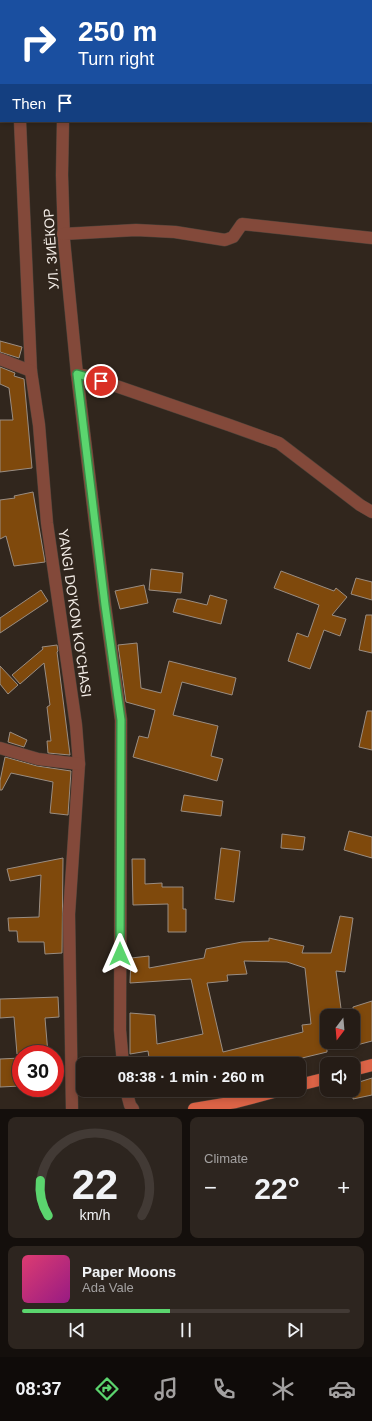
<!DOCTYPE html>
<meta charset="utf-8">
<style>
:root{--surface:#251c16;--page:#2d251f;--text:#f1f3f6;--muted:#a3a1a1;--line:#423a35;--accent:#5bd56e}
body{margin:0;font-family:Arial,sans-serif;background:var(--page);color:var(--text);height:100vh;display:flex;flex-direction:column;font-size:15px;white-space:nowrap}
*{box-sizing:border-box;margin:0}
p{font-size:13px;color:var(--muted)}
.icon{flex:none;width:22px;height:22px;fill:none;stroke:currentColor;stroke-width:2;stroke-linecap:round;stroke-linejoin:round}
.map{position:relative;height:1109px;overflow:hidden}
.panel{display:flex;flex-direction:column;gap:8px;padding:8px;background:#140f0c;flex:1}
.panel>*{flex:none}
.banner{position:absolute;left:0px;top:0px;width:372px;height:122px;box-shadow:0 2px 6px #0003,0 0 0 1px var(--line);background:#1a4fa0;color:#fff;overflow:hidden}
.needle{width:26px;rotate:196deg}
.controls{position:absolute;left:320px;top:1009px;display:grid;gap:8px}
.controls a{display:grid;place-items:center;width:40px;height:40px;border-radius:8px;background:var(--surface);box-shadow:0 2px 6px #0003,0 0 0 1px var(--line);font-size:20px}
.speed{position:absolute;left:12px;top:1045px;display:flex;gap:8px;font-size:20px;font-weight:700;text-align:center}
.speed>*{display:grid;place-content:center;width:52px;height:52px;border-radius:50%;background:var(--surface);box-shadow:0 2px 6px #0003,0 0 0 1px var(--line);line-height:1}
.speed .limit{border:6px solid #d22;background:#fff;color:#111}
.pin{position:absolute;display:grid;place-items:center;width:34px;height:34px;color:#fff;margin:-17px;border:2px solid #fff;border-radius:50%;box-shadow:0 1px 4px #0007}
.me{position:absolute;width:44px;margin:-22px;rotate:0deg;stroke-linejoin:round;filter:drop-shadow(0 0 3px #0008)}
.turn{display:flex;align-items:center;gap:14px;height:84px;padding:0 12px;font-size:18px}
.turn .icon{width:52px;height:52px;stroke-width:2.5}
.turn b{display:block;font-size:28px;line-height:34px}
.then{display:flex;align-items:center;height:38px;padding:0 12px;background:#0003;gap:8px;font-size:15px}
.big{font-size:30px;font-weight:800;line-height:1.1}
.panel .card{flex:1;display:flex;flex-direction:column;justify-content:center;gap:6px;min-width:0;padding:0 14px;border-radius:8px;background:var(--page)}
.panel .dial{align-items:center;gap:0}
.dial svg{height:104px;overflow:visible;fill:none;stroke:var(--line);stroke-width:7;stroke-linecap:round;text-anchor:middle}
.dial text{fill:var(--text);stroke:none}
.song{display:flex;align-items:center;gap:12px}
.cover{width:48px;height:48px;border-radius:6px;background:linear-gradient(135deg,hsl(340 70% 55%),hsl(310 70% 35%))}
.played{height:4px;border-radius:2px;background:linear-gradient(90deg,var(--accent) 45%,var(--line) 45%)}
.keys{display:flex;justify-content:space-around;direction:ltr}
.heat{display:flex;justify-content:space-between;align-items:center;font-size:22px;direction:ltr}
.panel .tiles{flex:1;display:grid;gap:8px;grid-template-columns:1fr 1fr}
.card:last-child{grid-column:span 2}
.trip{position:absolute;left:76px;top:1057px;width:230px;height:40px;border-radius:8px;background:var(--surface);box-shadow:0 2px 6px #0003,0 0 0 1px var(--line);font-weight:800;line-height:40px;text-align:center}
.tab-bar{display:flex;height:64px;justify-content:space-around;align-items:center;background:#0f0b09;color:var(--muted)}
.tab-bar .icon{width:28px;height:28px}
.tab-bar .active{color:var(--accent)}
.tab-bar b{font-size:18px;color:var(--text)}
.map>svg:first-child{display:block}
</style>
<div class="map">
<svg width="372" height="1109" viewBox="0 0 372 1109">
<rect width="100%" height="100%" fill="#31261d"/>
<g fill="#7f490c" stroke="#9a8d82" fill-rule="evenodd">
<path d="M 0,341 L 22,347 L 19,358 L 0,352 Z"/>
<path d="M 0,367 L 15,373 L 14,376 L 24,379 L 32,468 L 0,472 L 0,420 L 13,420 L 9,388 L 0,384 Z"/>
<path d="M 33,492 L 45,562 L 14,566 L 6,536 L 0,539 L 0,500 L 15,498 L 14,496 Z"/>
<path d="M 151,569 L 183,573 L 181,593 L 149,590 Z"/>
<path d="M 281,571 L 334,591 L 336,588 L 347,597 L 332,615 L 346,619 L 340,636 L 324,630 L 310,669 L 288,661 L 297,633 L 308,637 L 319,605 L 274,588 Z"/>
<path d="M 356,578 L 372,582 L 372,600 L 351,594 Z"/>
<path d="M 144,585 L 148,603 L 120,609 L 115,591 Z"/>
<path d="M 41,590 L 48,601 L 0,633 L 0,618 Z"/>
<path d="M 210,595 L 227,600 L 221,624 L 173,612 L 177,599 L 182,599 L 207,605 Z"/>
<path d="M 366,615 L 372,615 L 372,653 L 359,650 Z"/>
<path d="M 137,643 L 141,688 L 161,693 L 169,661 L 236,678 L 232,695 L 182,682 L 173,715 L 218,726 L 211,756 L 223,759 L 217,781 L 133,757 L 139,736 L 148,738 L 155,710 L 126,702 L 118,645 Z"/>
<path d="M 57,645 L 58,651 L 57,652 L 70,755 L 48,753 L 47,741 L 51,741 L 47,707 L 50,705 L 44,663 L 20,684 L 12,675 L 43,649 L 42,647 Z"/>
<path d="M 0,666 L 18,685 L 8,694 L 0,684 Z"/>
<path d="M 367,711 L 372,711 L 372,750 L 359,747 Z"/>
<path d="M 10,732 L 27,740 L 24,747 L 8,742 Z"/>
<path d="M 5,757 L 37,766 L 71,771 L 68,815 L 50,813 L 53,782 L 11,773 L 2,790 L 0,790 L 0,781 Z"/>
<path d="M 184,795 L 223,801 L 221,816 L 181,811 Z"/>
<path d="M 349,831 L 372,837 L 372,858 L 344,850 Z"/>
<path d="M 282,834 L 305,837 L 303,850 L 281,848 Z"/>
<path d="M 221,848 L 240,851 L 234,902 L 215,899 Z"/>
<path d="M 63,858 L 62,953 L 45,954 L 44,942 L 18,942 L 17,931 L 9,931 L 8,918 L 39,917 L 41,875 L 10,881 L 7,869 Z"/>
<path d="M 132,859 L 145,859 L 145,884 L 162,883 L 162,887 L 183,887 L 183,909 L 186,909 L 186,932 L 168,932 L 168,904 L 133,905 Z"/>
<path d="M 340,916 L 353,918 L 345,972 L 336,971 L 342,1016 L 327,1016 L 327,1052 L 277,1064 L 150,1064 L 148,1051 L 130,1054 L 130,1013 L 155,1015 L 157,1044 L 203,1034 L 191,979 L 130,983 L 131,958 L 149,956 L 149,968 L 204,958 L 206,949 L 242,942 L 269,941 L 269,938 L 304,946 L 302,953 L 331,953 ZM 244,961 L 287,962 L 305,968 L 311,1024 L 302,1025 L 303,1032 L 223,1052 L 207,983 L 228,981 L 227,975 L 247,974 Z"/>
<path d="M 58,997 L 59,1017 L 45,1018 L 48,1054 L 17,1054 L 14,1017 L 0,1018 L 0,999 Z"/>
<path d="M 372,1001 L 372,1041 L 353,1046 L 353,1007 Z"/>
<path d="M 21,1058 L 21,1086 L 0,1087 L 0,1059 Z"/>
<path d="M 372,1078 L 372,1095 L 353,1099 L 353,1084 Z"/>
</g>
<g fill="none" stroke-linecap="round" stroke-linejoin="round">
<g stroke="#4c4239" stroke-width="13">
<g id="street">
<path d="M 4,0 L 5,1"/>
<path d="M 49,0 L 50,1"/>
<path d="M 0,69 L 1,68"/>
<path d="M 20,121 L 31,371 L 39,425 L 47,523 L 76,725 L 79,764 L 69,914 L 72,1109"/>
<path d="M 63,121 L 62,175 L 64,240 L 77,374"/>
<path d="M 63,234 L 136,230 L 175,232 L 225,240 L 233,237 L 242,224 L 372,238"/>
<path d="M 0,359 L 31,371"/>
<path d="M 0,748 L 38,759 L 79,764"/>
<path d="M 123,1064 L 120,1030 L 121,720 L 105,605 L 77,374 L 87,376 L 229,425 L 279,443 L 360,505 L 372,512"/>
<path d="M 126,1090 L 130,1105 L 133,1109"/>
</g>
</g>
<g stroke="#4c4239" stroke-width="13">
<g id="primary">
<path d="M 353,1070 L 372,1065"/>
<path d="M 299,1085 L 327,1078"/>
<path d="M 194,1109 L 236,1102 L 281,1090"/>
</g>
</g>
<use href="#street" stroke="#83493a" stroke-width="12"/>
<use href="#primary" stroke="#db6346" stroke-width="12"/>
</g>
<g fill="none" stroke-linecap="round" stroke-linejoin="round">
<g stroke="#3b8a48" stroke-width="10">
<path id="route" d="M 101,381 L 77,374 L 105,605 L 121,720 L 120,954"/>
</g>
<use href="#route" stroke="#5bd56e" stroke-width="7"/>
</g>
<g text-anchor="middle" stroke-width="4" stroke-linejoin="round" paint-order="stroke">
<g font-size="14" fill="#f3ece6" stroke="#31261d">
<text transform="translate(51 249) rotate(-94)" y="5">УЛ. ЗИЁКОР</text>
<text transform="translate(75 613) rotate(82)" y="5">YANGI DO'KON KO'CHASI</text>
</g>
</g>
</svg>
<div class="controls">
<a><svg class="needle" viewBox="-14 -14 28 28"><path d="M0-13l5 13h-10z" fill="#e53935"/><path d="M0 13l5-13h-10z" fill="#a3a1a1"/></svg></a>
<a><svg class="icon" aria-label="sound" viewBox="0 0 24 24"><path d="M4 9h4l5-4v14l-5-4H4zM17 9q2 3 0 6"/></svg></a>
</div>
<div class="speed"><div class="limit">30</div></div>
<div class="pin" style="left:101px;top:381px;background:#d93025"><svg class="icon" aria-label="arrive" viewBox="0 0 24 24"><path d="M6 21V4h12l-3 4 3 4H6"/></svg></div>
<svg class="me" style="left:120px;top:954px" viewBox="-20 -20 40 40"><path d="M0-17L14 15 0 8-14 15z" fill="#5bd56e" stroke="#fff" stroke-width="4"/></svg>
<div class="trip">08:38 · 1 min · 260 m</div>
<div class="banner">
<div class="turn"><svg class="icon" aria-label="right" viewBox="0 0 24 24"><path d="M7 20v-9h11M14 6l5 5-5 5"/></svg><div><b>250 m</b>Turn right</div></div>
<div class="then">Then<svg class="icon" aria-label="arrive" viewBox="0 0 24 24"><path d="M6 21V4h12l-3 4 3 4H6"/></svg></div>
</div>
</div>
<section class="panel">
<div class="tiles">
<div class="card dial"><svg viewBox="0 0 100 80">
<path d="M14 69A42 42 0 1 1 86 69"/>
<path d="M14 69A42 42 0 0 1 8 42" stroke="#5bd56e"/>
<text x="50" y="56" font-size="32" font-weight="700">22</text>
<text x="50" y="72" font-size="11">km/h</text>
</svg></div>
<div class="card"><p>Climate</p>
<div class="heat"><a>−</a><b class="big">22°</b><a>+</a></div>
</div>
<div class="card">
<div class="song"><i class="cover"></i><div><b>Paper Moons</b><p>Ada Vale</p></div></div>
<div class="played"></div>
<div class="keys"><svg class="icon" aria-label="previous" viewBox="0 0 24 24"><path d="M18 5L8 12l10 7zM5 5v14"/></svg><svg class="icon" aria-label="pause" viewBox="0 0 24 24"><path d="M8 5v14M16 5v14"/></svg><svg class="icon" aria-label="next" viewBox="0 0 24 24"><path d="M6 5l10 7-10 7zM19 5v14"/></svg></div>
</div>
</div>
</section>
<nav class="tab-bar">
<b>08:37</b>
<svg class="icon active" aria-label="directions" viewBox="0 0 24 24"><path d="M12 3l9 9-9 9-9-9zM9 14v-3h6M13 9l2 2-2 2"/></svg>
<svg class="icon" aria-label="music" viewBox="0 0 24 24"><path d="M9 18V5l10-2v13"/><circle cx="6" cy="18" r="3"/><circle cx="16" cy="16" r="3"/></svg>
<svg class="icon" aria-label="phone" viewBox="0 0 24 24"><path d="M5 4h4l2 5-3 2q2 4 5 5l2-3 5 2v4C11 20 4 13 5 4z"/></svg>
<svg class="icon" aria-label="climate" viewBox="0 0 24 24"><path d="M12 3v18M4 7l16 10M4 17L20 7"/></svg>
<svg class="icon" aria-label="car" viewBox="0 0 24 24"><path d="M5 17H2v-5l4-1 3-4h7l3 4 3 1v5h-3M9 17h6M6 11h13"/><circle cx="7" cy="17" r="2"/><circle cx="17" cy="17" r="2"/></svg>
</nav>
